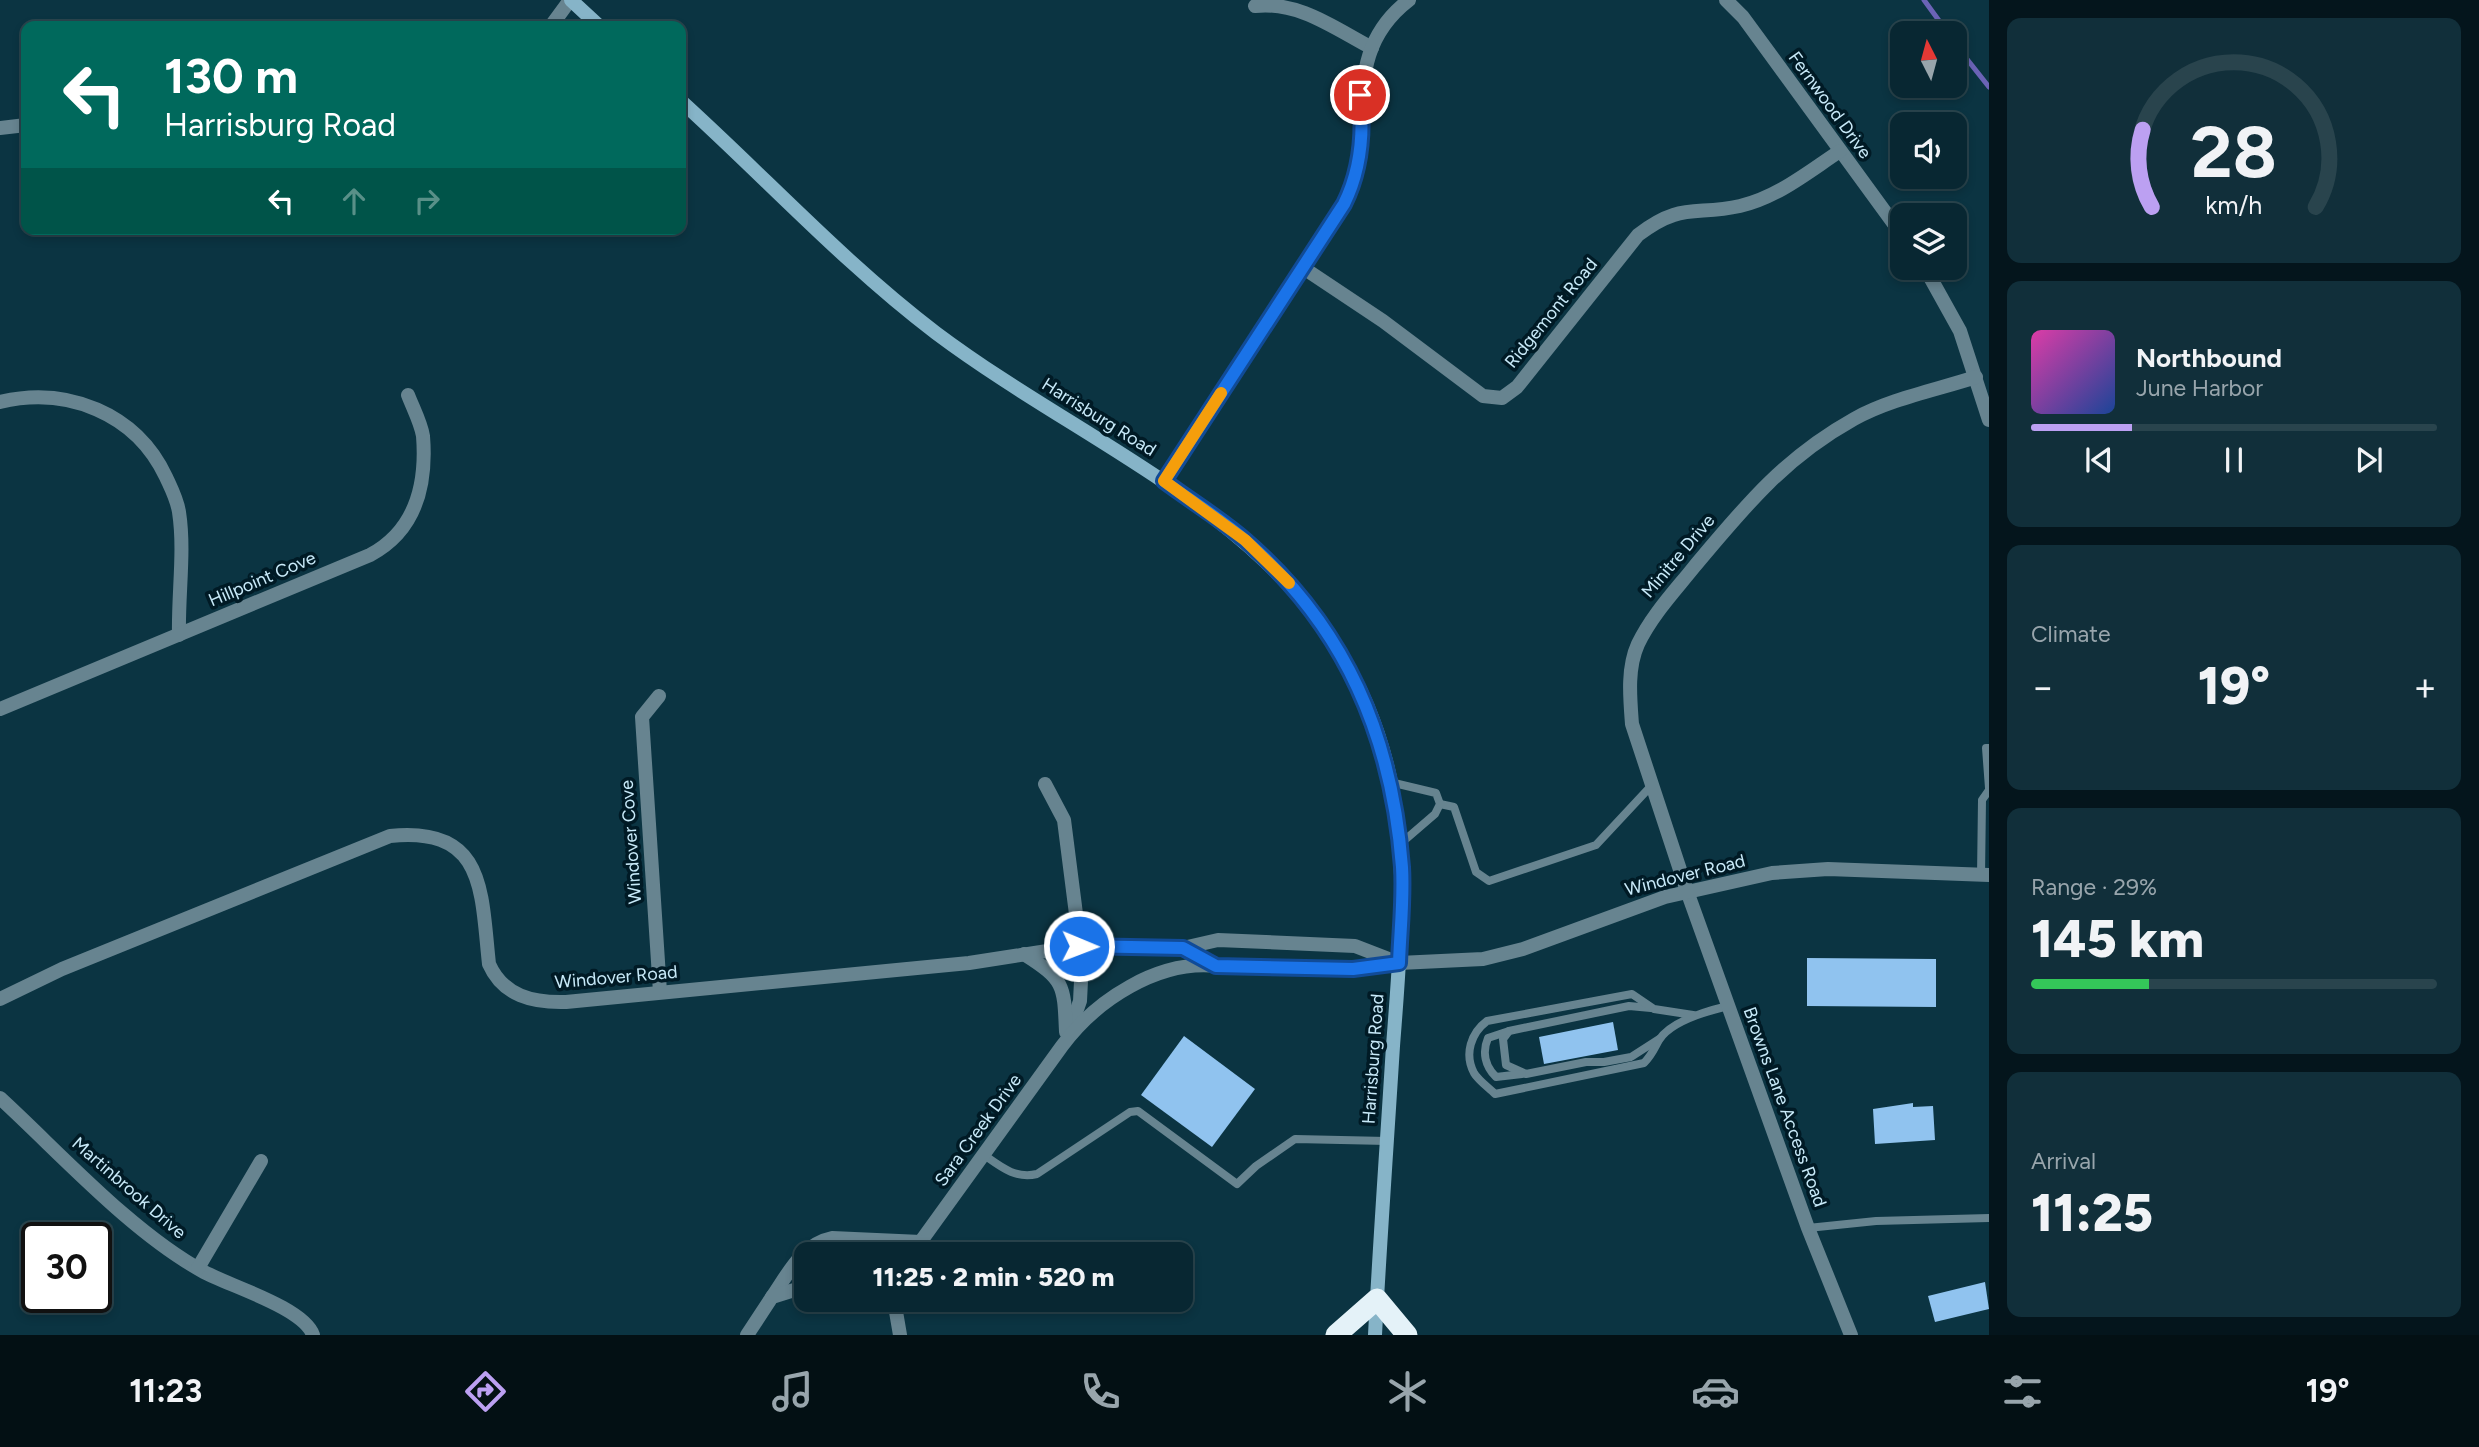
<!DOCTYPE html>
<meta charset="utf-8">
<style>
:root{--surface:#082732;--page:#112f3a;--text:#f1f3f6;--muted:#98a5ac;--line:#29444d;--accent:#bca0f2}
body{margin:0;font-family:Figtree,sans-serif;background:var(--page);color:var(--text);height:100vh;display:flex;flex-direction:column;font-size:26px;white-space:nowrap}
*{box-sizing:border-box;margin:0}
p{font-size:23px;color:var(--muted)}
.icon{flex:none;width:38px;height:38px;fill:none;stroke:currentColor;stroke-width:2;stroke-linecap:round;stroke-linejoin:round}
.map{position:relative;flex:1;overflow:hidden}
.drawer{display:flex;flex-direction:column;gap:18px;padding:18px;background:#04151c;width:490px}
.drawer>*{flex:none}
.top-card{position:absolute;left:21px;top:21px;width:665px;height:214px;border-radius:14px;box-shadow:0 4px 10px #0003,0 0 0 2px var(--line);background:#00695c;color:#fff;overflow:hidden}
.needle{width:46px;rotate:354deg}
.controls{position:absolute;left:1890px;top:21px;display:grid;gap:14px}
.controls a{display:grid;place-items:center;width:77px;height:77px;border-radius:14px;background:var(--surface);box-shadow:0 4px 10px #0003,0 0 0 2px var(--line);font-size:35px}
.speed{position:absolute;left:21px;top:1222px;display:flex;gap:14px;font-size:35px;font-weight:700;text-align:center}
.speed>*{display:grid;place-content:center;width:91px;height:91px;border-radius:50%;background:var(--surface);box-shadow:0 4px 10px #0003,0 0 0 2px var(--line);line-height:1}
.speed .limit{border:4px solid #111;border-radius:10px;background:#fff;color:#111}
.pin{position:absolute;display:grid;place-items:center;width:60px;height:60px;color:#fff;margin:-30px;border:4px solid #fff;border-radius:50%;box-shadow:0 2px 7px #0007}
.me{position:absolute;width:77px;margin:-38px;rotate:91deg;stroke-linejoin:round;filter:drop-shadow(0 0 5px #0008)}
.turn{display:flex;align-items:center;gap:24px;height:147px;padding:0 28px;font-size:32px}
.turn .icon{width:91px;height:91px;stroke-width:2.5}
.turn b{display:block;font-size:49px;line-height:60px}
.lanes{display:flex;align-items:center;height:66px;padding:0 28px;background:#0003;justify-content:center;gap:35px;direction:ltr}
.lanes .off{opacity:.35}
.big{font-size:52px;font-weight:800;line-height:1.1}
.drawer .tile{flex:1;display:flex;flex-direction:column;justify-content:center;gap:10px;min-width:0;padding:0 24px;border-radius:14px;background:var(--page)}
.drawer .dial{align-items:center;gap:0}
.dial svg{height:182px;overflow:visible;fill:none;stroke:var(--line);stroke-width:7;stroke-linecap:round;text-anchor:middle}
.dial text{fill:var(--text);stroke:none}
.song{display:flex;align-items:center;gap:21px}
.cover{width:84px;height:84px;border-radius:10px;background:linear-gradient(135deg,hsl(320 70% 55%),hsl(220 70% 35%))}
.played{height:7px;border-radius:4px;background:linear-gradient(90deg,var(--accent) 25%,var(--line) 25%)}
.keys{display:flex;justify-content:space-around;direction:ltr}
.heat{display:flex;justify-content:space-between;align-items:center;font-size:38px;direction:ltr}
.charge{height:10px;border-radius:5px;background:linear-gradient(90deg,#34c759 29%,var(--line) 0)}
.trip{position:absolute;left:794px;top:1242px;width:399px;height:70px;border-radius:14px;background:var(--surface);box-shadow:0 4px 10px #0003,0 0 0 2px var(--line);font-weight:800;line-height:70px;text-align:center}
.dock{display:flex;height:112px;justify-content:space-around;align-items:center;background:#031014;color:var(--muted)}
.dock .icon{width:49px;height:49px}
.dock .active{color:var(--accent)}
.dock b{font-size:32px;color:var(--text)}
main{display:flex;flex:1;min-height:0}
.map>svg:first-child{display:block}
</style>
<main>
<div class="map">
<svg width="1989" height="1335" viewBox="0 0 1989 1335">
<rect width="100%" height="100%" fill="#0b3442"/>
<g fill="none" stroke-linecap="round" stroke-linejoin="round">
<g stroke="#6b63b6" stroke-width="5">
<path d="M 1924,0 L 1948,33"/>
<path d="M 1955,44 L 1989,87"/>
</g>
</g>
<g fill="#90c3ef">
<path d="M 1807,958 L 1936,959 L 1936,1007 L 1807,1006 Z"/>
<path d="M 1613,1022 L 1618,1050 L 1544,1064 L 1539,1037 Z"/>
<path d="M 1184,1036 L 1255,1089 L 1212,1147 L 1141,1095 Z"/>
<path d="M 1913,1103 L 1913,1107 L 1933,1106 L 1935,1140 L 1875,1144 L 1873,1109 Z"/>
<path d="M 1985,1282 L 1989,1309 L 1935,1322 L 1928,1296 Z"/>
</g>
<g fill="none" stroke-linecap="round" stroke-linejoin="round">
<g stroke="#678490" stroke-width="8">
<path d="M 1989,748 L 1986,748 L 1989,788"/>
<path d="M 1390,782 L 1436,793 L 1440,804 L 1435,814 L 1399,845"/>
<path d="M 1440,804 L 1454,807 L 1476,872 L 1489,881 L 1596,845 L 1652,785"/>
<path d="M 1981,876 L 1982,800 L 1989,790"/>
<path d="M 1651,1008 L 1629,1006 L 1509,1031 L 1503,1039 L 1506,1065 L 1526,1074 L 1586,1062 L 1604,1062 L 1631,1057 L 1659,1039"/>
<path d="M 1693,1015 L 1654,1009 L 1632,994 L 1487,1021 C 1471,1033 1464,1054 1474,1073 C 1478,1080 1489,1088 1495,1094 L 1644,1063 C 1652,1055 1654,1049 1659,1040 C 1671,1021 1707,1011 1728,1006"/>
<path d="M 1509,1031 L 1488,1038 C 1482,1052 1485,1066 1496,1077 L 1522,1074"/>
<path d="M 984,1155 C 1001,1167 1015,1179 1037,1174 L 1130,1112 L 1138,1111 L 1237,1184 L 1256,1166 L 1295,1139 L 1387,1141"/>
<path d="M 1808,1228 L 1876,1221 L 1989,1218"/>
</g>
<g stroke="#678490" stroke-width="14">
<path d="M 1726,0 L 1743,17 L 1902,235"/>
<path d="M 1255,6 C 1299,1 1334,28 1372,48"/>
<path d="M 551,26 L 570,0"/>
<path d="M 0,128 L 26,125"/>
<path d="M 1302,267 L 1383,321 L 1483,396 L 1502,398 L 1517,387 L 1638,235 C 1681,202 1694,216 1740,206 C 1778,197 1808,172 1840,151"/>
<path d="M 1925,268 L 1960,331 L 1989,420"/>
<path d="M 0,402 C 67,386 136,413 166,477 C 171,488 177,499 179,512 C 185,551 178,594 179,635"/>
<path d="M 1164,481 L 1344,204 C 1380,132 1335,57 1409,0"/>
<path d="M 659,696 L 642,717 L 660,992"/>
<path d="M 0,709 L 370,555 C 415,531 427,486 423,436 C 421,423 413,408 408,395"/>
<path d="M 1045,784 L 1064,820 L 1082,961 L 1080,1001 L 1068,1035"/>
<path d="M 1687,891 L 1632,724 C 1630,698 1627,668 1638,644 C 1652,615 1674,592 1694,567 C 1745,506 1784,458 1854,419 C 1890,399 1936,390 1976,377"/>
<path d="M 1024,954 C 1065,980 1064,985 1066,1032"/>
<path d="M 1209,962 L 1216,966 L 1353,969 L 1397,963"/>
<path d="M 0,999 L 62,969 L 390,836 C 486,826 481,892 489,964 C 503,996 533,1003 566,1002 L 969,963 L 1079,946 L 1183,948 L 1218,940 L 1355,946 L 1399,963"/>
<path d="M 0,1098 C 61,1154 131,1232 204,1272 C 230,1286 304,1308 313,1335"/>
<path d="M 911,1255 L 1062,1046 C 1096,1000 1158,960 1216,966"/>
<path d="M 198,1268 L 261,1161"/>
<path d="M 772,1297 C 788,1274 802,1244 832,1238 L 921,1242"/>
<path d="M 894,1300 L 900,1335"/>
<path d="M 747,1335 L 772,1297 L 807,1286"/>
</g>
<g stroke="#678490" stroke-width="14">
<path d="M 1687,891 L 1808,1228 L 1851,1335"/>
<path d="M 1399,963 L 1483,959 L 1523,949 L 1665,897 L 1772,873 L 1828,869 L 1989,875"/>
</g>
<g stroke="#86b4c8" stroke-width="14">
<path d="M 571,0 L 599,26"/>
<path d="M 681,101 C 766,178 845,264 936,333 C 1108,462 1329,533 1387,765 C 1410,857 1400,953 1393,1046 C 1387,1142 1380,1239 1375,1335"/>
</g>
<path stroke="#e4f2f8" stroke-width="21" d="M 1336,1335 L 1377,1299 L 1407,1335"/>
</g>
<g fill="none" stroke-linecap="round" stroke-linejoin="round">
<g stroke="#114b97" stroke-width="18">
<path id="route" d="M 1079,946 L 1183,948 L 1216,966 L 1353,969 L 1399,963 C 1400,932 1404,899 1402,867 C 1392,737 1346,628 1246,541 C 1221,519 1191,501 1164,481 L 1344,204 C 1361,170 1364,132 1360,95"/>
</g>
<use href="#route" stroke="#1a73e8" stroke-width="12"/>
<path stroke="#f59e0b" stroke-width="12" d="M 1221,393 L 1164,481 L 1245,540 L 1289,583"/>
</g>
<g text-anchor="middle" stroke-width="7" stroke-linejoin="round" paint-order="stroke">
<g font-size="18" fill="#c8eaf9" stroke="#001a25">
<text transform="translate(1830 105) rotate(54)" y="6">Fernwood Drive</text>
<text transform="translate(1551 313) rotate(-51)" y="6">Ridgemont Road</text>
<text transform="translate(1099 417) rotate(32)" y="6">Harrisburg Road</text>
<text transform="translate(1678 556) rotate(-50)" y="6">Minitre Drive</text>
<text transform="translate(262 579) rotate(-23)" y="6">Hillpoint Cove</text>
<text transform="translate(631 842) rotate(-94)" y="6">Windover Cove</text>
<text transform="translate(1685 875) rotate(-14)" y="6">Windover Road</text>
<text transform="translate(616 977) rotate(-5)" y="6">Windover Road</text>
<text transform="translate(1373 1059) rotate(-86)" y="6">Harrisburg Road</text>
<text transform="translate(1785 1107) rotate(70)" y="6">Browns Lane Access Road</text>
<text transform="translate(978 1130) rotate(-54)" y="6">Sara Creek Drive</text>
<text transform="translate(129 1188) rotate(41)" y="6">Martinbrook Drive</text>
</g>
</g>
</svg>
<div class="controls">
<a><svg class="needle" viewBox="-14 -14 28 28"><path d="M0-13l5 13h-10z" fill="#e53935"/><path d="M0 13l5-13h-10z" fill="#98a5ac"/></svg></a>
<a><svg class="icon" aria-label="sound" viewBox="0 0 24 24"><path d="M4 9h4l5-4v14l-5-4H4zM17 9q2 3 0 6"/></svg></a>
<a><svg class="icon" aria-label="layers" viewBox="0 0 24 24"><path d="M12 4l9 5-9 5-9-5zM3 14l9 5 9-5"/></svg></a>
</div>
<div class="speed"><div class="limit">30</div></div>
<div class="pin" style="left:1360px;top:95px;background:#d93025"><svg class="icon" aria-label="arrive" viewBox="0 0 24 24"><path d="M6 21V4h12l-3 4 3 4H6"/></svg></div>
<svg class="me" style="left:1079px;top:946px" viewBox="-20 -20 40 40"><circle r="17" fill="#1a73e8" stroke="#fff" stroke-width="3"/><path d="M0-11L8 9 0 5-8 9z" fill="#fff"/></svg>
<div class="trip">11:25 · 2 min · 520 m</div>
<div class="top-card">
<div class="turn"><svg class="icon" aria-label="left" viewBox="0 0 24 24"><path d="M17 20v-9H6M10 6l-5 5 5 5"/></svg><div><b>130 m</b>Harrisburg Road</div></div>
<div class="lanes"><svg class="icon" aria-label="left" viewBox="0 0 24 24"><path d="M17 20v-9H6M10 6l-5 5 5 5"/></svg><svg class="icon off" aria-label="ahead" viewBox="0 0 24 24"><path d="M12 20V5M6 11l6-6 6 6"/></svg><svg class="icon off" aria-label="right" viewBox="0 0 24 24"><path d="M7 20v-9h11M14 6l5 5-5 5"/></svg></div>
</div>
</div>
<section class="drawer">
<div class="tile dial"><svg viewBox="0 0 100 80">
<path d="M14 69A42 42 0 1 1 86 69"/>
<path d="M14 69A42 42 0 0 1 10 35" stroke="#bca0f2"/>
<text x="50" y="56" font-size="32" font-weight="700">28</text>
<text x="50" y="72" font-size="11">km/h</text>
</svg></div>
<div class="tile">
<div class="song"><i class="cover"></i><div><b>Northbound</b><p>June Harbor</p></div></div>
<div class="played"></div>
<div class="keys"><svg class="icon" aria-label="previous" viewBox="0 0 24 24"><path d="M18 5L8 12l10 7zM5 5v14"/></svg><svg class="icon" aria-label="pause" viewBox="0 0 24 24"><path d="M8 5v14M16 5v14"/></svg><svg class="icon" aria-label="next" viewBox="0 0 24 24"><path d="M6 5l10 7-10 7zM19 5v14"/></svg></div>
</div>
<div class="tile"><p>Climate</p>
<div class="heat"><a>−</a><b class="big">19°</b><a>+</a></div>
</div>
<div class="tile"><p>Range · 29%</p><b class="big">145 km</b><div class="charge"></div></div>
<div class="tile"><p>Arrival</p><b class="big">11:25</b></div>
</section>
</main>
<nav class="dock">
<b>11:23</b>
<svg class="icon active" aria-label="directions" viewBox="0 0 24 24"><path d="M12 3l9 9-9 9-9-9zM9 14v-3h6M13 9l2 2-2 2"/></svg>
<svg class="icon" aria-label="music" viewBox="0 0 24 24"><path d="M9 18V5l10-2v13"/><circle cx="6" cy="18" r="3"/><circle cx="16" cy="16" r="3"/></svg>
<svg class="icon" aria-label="phone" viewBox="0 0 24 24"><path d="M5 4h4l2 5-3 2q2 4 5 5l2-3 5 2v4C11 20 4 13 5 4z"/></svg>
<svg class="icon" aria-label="climate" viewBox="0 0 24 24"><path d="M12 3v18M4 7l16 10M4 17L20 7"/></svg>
<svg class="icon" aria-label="car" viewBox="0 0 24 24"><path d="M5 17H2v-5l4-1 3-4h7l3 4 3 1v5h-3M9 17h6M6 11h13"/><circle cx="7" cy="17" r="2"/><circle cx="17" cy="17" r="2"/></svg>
<svg class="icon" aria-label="filters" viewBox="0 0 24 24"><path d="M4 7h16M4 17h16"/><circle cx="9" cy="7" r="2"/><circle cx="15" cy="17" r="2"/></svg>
<b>19°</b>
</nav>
